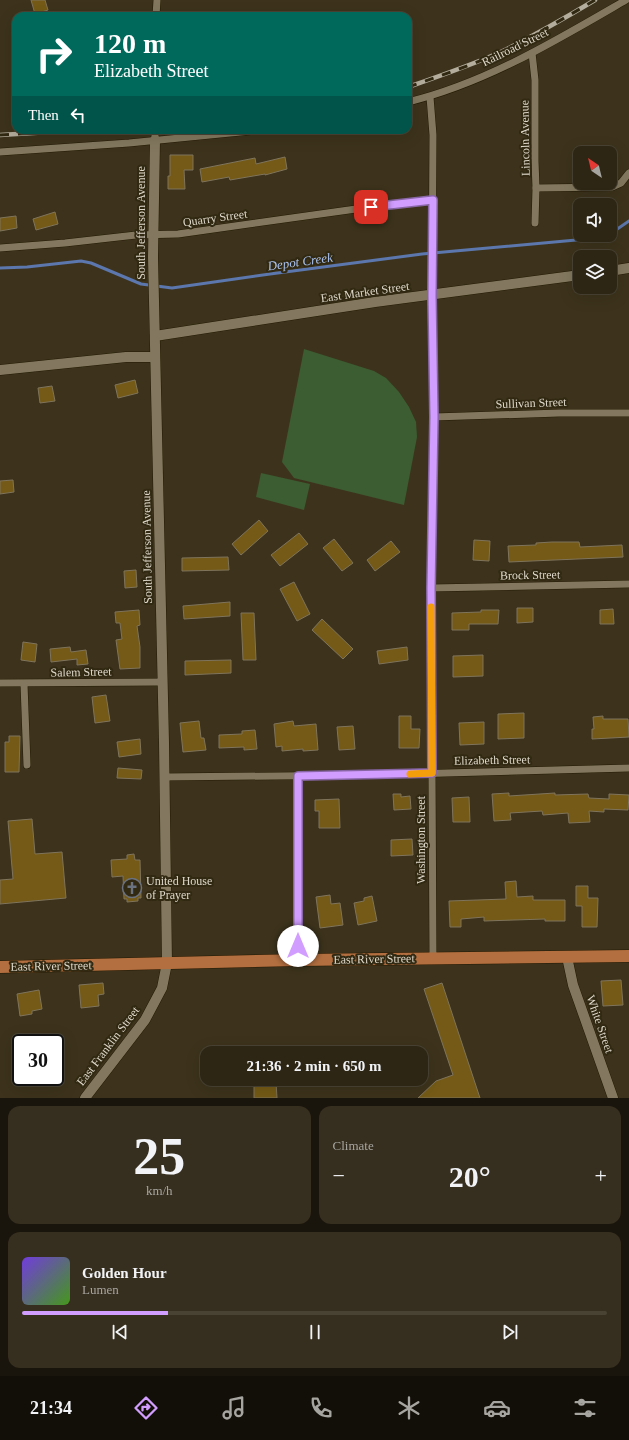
<!DOCTYPE html>
<meta charset="utf-8">
<style>
:root{--surface:#2e2615;--page:#362e1e;--text:#f1f3f6;--muted:#a7a5a0;--line:#494334;--accent:#d19dfe}
body{margin:0;font-family:"Times New Roman",serif;background:var(--page);color:var(--text);height:100vh;display:flex;flex-direction:column;font-size:15px;white-space:nowrap}
*{box-sizing:border-box;margin:0}
p{font-size:13px;color:var(--muted)}
.icon{flex:none;width:22px;height:22px;fill:none;stroke:currentColor;stroke-width:2;stroke-linecap:round;stroke-linejoin:round}
.map{position:relative;height:1098px;overflow:hidden}
.sheet{display:flex;flex-direction:column;gap:8px;padding:8px;background:#19150c;flex:1}
.sheet>*{flex:none}
.guide{position:absolute;left:12px;top:12px;width:400px;height:122px;border-radius:12px;box-shadow:0 4px 16px #0002,0 0 0 1px var(--line);background:#00695c;color:#fff;overflow:hidden}
.needle{width:26px;rotate:325deg}
.tools{position:absolute;left:573px;top:146px;display:grid;gap:8px}
.tools a{display:grid;place-items:center;width:44px;height:44px;border-radius:8px;background:var(--surface);box-shadow:0 4px 16px #0002,0 0 0 1px var(--line);font-size:20px}
.speed{position:absolute;left:12px;top:1034px;display:flex;gap:8px;font-size:20px;font-weight:700;text-align:center}
.speed>*{display:grid;place-content:center;width:52px;height:52px;border-radius:50%;background:var(--surface);box-shadow:0 4px 16px #0002,0 0 0 1px var(--line);line-height:1}
.speed .limit{border:2px solid #111;border-radius:6px;background:#fff;color:#111}
.pin{position:absolute;display:grid;place-items:center;width:34px;height:34px;color:#fff;margin:-17px;border-radius:8px;box-shadow:0 2px 6px #0006}
.me{position:absolute;width:44px;margin:-22px;rotate:0deg;stroke-linejoin:round;filter:drop-shadow(0 0 3px #0008)}
.turn{display:flex;align-items:center;gap:14px;height:84px;padding:0 16px;font-size:18px}
.turn .icon{width:52px;height:52px;stroke-width:2.5}
.turn b{display:block;font-size:28px;line-height:34px}
.then{display:flex;align-items:center;height:38px;padding:0 16px;background:#0003;gap:8px;font-size:15px}
.big{font-size:30px;font-weight:700;line-height:1.1}
.sheet .card{flex:1;display:flex;flex-direction:column;justify-content:center;gap:6px;min-width:0;padding:0 14px;border-radius:12px;background:var(--page)}
.sheet .dial{align-items:center;gap:0}
.dial b{font-size:52px;line-height:1}
.song{display:flex;align-items:center;gap:12px}
.cover{width:48px;height:48px;border-radius:6px;background:linear-gradient(135deg,hsl(260 70% 55%),hsl(100 70% 35%))}
.played{height:4px;border-radius:2px;background:linear-gradient(90deg,var(--accent) 25%,var(--line) 25%)}
.keys{display:flex;justify-content:space-around;direction:ltr}
.heat{display:flex;justify-content:space-between;align-items:center;font-size:22px;direction:ltr}
.sheet .tiles{flex:1;display:grid;gap:8px;grid-template-columns:1fr 1fr}
.card:last-child{grid-column:span 2}
.trip{position:absolute;left:200px;top:1046px;width:228px;height:40px;border-radius:12px;background:var(--surface);box-shadow:0 4px 16px #0002,0 0 0 1px var(--line);font-weight:700;line-height:40px;text-align:center}
.dock{display:flex;height:64px;justify-content:space-around;align-items:center;background:#120f08;color:var(--muted)}
.dock .icon{width:28px;height:28px}
.dock .current{color:var(--accent)}
.dock b{font-size:18px;color:var(--text)}
.map>svg:first-child{display:block}
</style>
<div class="map">
<svg width="629" height="1098" viewBox="0 0 629 1098">
<rect width="100%" height="100%" fill="#3d331c"/>
<g fill="#3c5c32">
<path d="M 304,349 L 374,371 L 386,378 L 399,392 L 409,407 L 416,422 L 417,437 L 404,505 L 294,478 L 282,462 Z"/>
<path d="M 261,473 L 310,484 L 304,510 L 256,497 Z"/>
</g>
<g fill="none" stroke-linecap="round" stroke-linejoin="round">
<g stroke="#5c77ad" stroke-width="3">
<path d="M 610,234 L 629,221"/>
<path d="M 0,268 L 27,267 L 81,261 L 91,263 L 141,284 L 172,288 L 270,274 L 422,254 L 598,238 L 608,235"/>
</g>
</g>
<g fill="#745a16" stroke="#7f745c">
<path d="M 31,0 L 45,0 L 48,10 L 35,14 Z"/>
<path d="M 170,155 L 193,155 L 193,170 L 184,170 L 185,189 L 168,189 L 168,176 L 170,176 Z"/>
<path d="M 285,157 L 287,169 L 265,175 L 265,174 L 230,180 L 229,177 L 202,182 L 200,169 L 255,158 L 256,164 Z"/>
<path d="M 55,212 L 58,224 L 36,230 L 33,219 Z"/>
<path d="M 16,216 L 17,228 L 0,231 L 0,218 Z"/>
<path d="M 135,380 L 138,393 L 118,398 L 115,385 Z"/>
<path d="M 52,386 L 55,401 L 40,403 L 38,388 Z"/>
<path d="M 13,480 L 14,492 L 0,494 L 0,481 Z"/>
<path d="M 259,520 L 268,531 L 241,555 L 232,544 Z"/>
<path d="M 299,533 L 308,544 L 280,566 L 271,555 Z"/>
<path d="M 334,539 L 353,563 L 342,571 L 323,548 Z"/>
<path d="M 474,540 L 490,541 L 489,561 L 473,560 Z"/>
<path d="M 391,541 L 400,552 L 375,571 L 367,560 Z"/>
<path d="M 552,542 L 579,542 L 580,547 L 622,545 L 623,557 L 509,562 L 508,546 L 536,545 L 536,543 Z"/>
<path d="M 228,557 L 229,570 L 182,571 L 182,558 Z"/>
<path d="M 136,570 L 137,587 L 125,588 L 124,571 Z"/>
<path d="M 294,582 L 310,614 L 297,621 L 280,589 Z"/>
<path d="M 230,602 L 230,616 L 184,619 L 183,606 Z"/>
<path d="M 517,608 L 533,608 L 533,622 L 517,623 Z"/>
<path d="M 613,609 L 614,624 L 600,624 L 600,610 Z"/>
<path d="M 139,610 L 140,625 L 137,626 L 140,647 L 140,668 L 120,669 L 116,640 L 122,639 L 120,623 L 116,623 L 115,612 Z"/>
<path d="M 481,610 L 499,610 L 498,624 L 469,624 L 469,630 L 452,630 L 452,613 L 481,612 Z"/>
<path d="M 241,613 L 254,613 L 256,660 L 243,660 Z"/>
<path d="M 322,619 L 353,649 L 343,659 L 312,630 Z"/>
<path d="M 23,642 L 37,644 L 35,662 L 21,660 Z"/>
<path d="M 70,647 L 71,652 L 86,650 L 88,664 L 77,665 L 77,659 L 51,662 L 50,649 Z"/>
<path d="M 407,647 L 408,660 L 379,664 L 377,651 Z"/>
<path d="M 483,655 L 483,676 L 453,677 L 453,656 Z"/>
<path d="M 231,660 L 231,673 L 185,675 L 185,661 Z"/>
<path d="M 106,695 L 110,721 L 95,723 L 92,697 Z"/>
<path d="M 524,713 L 524,738 L 498,739 L 498,714 Z"/>
<path d="M 399,716 L 411,716 L 411,729 L 420,729 L 419,748 L 399,748 Z"/>
<path d="M 603,716 L 603,719 L 628,719 L 629,737 L 592,739 L 592,729 L 594,729 L 593,717 Z"/>
<path d="M 199,721 L 201,738 L 204,738 L 206,750 L 183,752 L 180,723 Z"/>
<path d="M 293,721 L 294,726 L 316,724 L 318,750 L 303,751 L 303,749 L 282,751 L 282,746 L 276,747 L 274,724 Z"/>
<path d="M 484,722 L 484,744 L 460,745 L 459,723 Z"/>
<path d="M 353,726 L 355,749 L 339,750 L 337,727 Z"/>
<path d="M 255,730 L 257,749 L 244,750 L 244,747 L 219,748 L 219,735 L 242,734 L 242,731 Z"/>
<path d="M 9,736 L 20,736 L 19,772 L 5,772 L 5,742 L 9,742 Z"/>
<path d="M 140,739 L 141,754 L 119,757 L 117,742 Z"/>
<path d="M 118,768 L 142,770 L 141,779 L 117,778 Z"/>
<path d="M 509,793 L 509,796 L 555,793 L 555,795 L 588,794 L 589,798 L 609,799 L 609,794 L 629,795 L 628,810 L 604,809 L 604,812 L 589,811 L 590,822 L 569,823 L 568,813 L 543,815 L 542,811 L 510,813 L 511,820 L 494,821 L 492,794 Z"/>
<path d="M 393,794 L 401,794 L 401,797 L 410,796 L 411,809 L 394,810 Z"/>
<path d="M 469,797 L 470,822 L 453,822 L 452,798 Z"/>
<path d="M 339,799 L 340,828 L 319,828 L 319,811 L 315,811 L 315,800 Z"/>
<path d="M 32,819 L 35,854 L 62,852 L 66,898 L 0,904 L 0,880 L 13,879 L 8,821 Z"/>
<path d="M 412,839 L 413,855 L 391,856 L 391,840 Z"/>
<path d="M 134,854 L 135,860 L 140,860 L 141,898 L 138,898 L 138,901 L 127,902 L 127,899 L 124,899 L 123,876 L 112,877 L 111,860 L 127,859 L 127,855 Z"/>
<path d="M 516,881 L 517,897 L 533,896 L 533,900 L 565,900 L 565,921 L 545,921 L 545,919 L 484,921 L 484,917 L 461,919 L 461,927 L 450,927 L 449,901 L 506,899 L 505,882 Z"/>
<path d="M 576,886 L 588,886 L 588,898 L 598,898 L 597,927 L 582,927 L 582,906 L 576,906 Z"/>
<path d="M 330,895 L 331,904 L 340,903 L 343,925 L 320,928 L 316,897 Z"/>
<path d="M 372,896 L 377,921 L 358,925 L 354,903 L 364,901 L 364,898 Z"/>
<path d="M 621,980 L 623,1005 L 603,1006 L 601,981 Z"/>
<path d="M 103,983 L 104,994 L 98,995 L 99,1006 L 81,1008 L 79,985 Z"/>
<path d="M 442,983 L 480,1098 L 418,1098 L 436,1081 L 453,1075 L 424,989 Z"/>
<path d="M 39,990 L 42,1009 L 32,1011 L 32,1014 L 20,1016 L 17,994 Z"/>
<path d="M 276,1082 L 277,1098 L 254,1098 L 254,1083 Z"/>
</g>
<g fill="none" stroke-linecap="round" stroke-linejoin="round">
<g stroke="#241a04" stroke-width="8">
<g id="street">
<path d="M 156,16 L 157,0"/>
<path d="M 532,53 L 535,80 L 535,161 L 536,188 L 535,223"/>
<path d="M 430,97 L 433,135 L 432,296 L 434,417 L 431,588 L 433,959"/>
<path d="M 408,102 C 486,83 557,40 626,0"/>
<path d="M 155,140 L 155,130"/>
<path d="M 0,152 L 129,143 L 262,130"/>
<path d="M 536,188 L 612,187 L 621,183 L 629,173"/>
<path d="M 0,248 L 65,243 L 136,235 L 178,234 L 356,209 L 433,200"/>
<path d="M 434,417 L 559,413 L 629,413"/>
<path d="M 431,588 L 629,584"/>
<path d="M 0,683 L 163,682"/>
<path d="M 24,684 L 27,765"/>
<path d="M 298,776 L 299,960"/>
<path d="M 164,777 L 373,775 L 629,768"/>
</g>
</g>
<g stroke="#241a04" stroke-width="11">
<g id="secondary">
<path d="M 610,271 L 629,268"/>
<path d="M 155,336 L 375,302 L 580,275"/>
<path d="M 0,370 L 126,357 L 155,357"/>
<path d="M 567,957 L 573,985 L 613,1098"/>
<path d="M 85,1098 L 145,1020 L 162,988 L 167,963 L 164,742 L 153,257 L 155,140"/>
</g>
</g>
<g stroke="#241a04" stroke-width="13">
<path id="primary" d="M 0,967 L 299,960 L 629,956"/>
</g>
<use href="#street" stroke="#83785f" stroke-width="7"/>
<use href="#secondary" stroke="#83785f" stroke-width="10"/>
<use href="#primary" stroke="#b36f3f" stroke-width="12"/>
<g stroke="#b4ad9d" stroke-width="4.5">
<g id="rail">
<path d="M 408,87 C 440,76 472,65 503,51 C 535,35 565,18 595,0"/>
<path d="M 0,135 L 84,130"/>
</g>
</g>
<use href="#rail" stroke="#322912" stroke-width="3" stroke-dasharray="9" stroke-linecap="butt"/>
</g>
<g fill="none" stroke-linecap="round" stroke-linejoin="round">
<g stroke="#8866a5" stroke-width="10">
<path id="route" d="M 298,946 L 298,776 L 432,773 L 431,588 L 434,417 L 432,296 L 433,200 L 371,207"/>
</g>
<use href="#route" stroke="#d19dfe" stroke-width="7"/>
<path stroke="#f59e0b" stroke-width="7" d="M 410,774 L 432,773 L 431,607"/>
</g>
<defs>
<g id="church-ring" transform="scale(1)"><circle r="9.5" fill="#322912" stroke="#6b7280" stroke-width="1.5"/><path d="M-1.2-6h2.4v3.5h3.3v2.4h-3.3V6h-2.4V-.1h-3.3v-2.4h3.3Z" fill="#6b7280"/></g>
</defs>
<g fill-rule="evenodd">
<use href="#church-ring" x="132" y="888"/>
</g>
<g text-anchor="middle" stroke-width="4" stroke-linejoin="round" paint-order="stroke">
<g font-size="12" fill="#dfd9cc" stroke="#322912">
<text transform="translate(515 47) rotate(-26)" y="4">Railroad Street</text>
<text transform="translate(525 138) rotate(-91)" y="4">Lincoln Avenue</text>
<text transform="translate(215 218) rotate(-8)" y="4">Quarry Street</text>
<text transform="translate(141 223) rotate(-90)" y="4">South Jefferson Avenue</text>
<text transform="translate(365 292) rotate(-8)" y="4">East Market Street</text>
<text transform="translate(531 403) rotate(-2)" y="4">Sullivan Street</text>
<text transform="translate(147 547) rotate(-91)" y="4">South Jefferson Avenue</text>
<text transform="translate(530 575) rotate(-1)" y="4">Brock Street</text>
<text transform="translate(81 672) rotate(-1)" y="4">Salem Street</text>
<text transform="translate(492 760) rotate(-1)" y="4">Elizabeth Street</text>
<text transform="translate(421 840) rotate(-90)" y="4">Washington Street</text>
<text transform="translate(374 959) rotate(-1)" y="4">East River Street</text>
<text transform="translate(51 966) rotate(-1)" y="4">East River Street</text>
<text transform="translate(600 1024) rotate(71)" y="4">White Street</text>
<text transform="translate(108 1046) rotate(-53)" y="4">East Franklin Street</text>
</g>
<g font-size="12" fill="#dfd9cc" stroke="#322912" text-anchor="start">
<text x="146" y="885">United House<tspan x="146" dy="14">of Prayer</tspan></text>
</g>
<g font-size="13" font-style="italic" fill="#a9c2f0" stroke="#322912">
<text transform="translate(300 261) rotate(-8)" y="5">Depot Creek</text>
</g>
</g>
</svg>
<div class="tools">
<a><svg class="needle" viewBox="-14 -14 28 28"><path d="M0-13l5 13h-10z" fill="#e53935"/><path d="M0 13l5-13h-10z" fill="#a7a5a0"/></svg></a>
<a><svg class="icon" aria-label="sound" viewBox="0 0 24 24"><path d="M4 9h4l5-4v14l-5-4H4zM17 9q2 3 0 6"/></svg></a>
<a><svg class="icon" aria-label="layers" viewBox="0 0 24 24"><path d="M12 4l9 5-9 5-9-5zM3 14l9 5 9-5"/></svg></a>
</div>
<div class="speed"><div class="limit">30</div></div>
<div class="pin" style="left:371px;top:207px;background:#d93025"><svg class="icon" aria-label="arrive" viewBox="0 0 24 24"><path d="M6 21V4h12l-3 4 3 4H6"/></svg></div>
<svg class="me" style="left:298px;top:946px" viewBox="-20 -20 40 40"><circle r="19" fill="#fff"/><path d="M0-13L10 11 0 6-10 11z" fill="#d19dfe"/></svg>
<div class="trip">21:36 · 2 min · 650 m</div>
<div class="guide">
<div class="turn"><svg class="icon" aria-label="right" viewBox="0 0 24 24"><path d="M7 20v-9h11M14 6l5 5-5 5"/></svg><div><b>120 m</b>Elizabeth Street</div></div>
<div class="then">Then<svg class="icon" aria-label="left" viewBox="0 0 24 24"><path d="M17 20v-9H6M10 6l-5 5 5 5"/></svg></div>
</div>
</div>
<section class="sheet">
<div class="tiles">
<div class="card dial"><b>25</b><p>km/h</p></div>
<div class="card"><p>Climate</p>
<div class="heat"><a>−</a><b class="big">20°</b><a>+</a></div>
</div>
<div class="card">
<div class="song"><i class="cover"></i><div><b>Golden Hour</b><p>Lumen</p></div></div>
<div class="played"></div>
<div class="keys"><svg class="icon" aria-label="previous" viewBox="0 0 24 24"><path d="M18 5L8 12l10 7zM5 5v14"/></svg><svg class="icon" aria-label="pause" viewBox="0 0 24 24"><path d="M8 5v14M16 5v14"/></svg><svg class="icon" aria-label="next" viewBox="0 0 24 24"><path d="M6 5l10 7-10 7zM19 5v14"/></svg></div>
</div>
</div>
</section>
<nav class="dock">
<b>21:34</b>
<svg class="icon current" aria-label="directions" viewBox="0 0 24 24"><path d="M12 3l9 9-9 9-9-9zM9 14v-3h6M13 9l2 2-2 2"/></svg>
<svg class="icon" aria-label="music" viewBox="0 0 24 24"><path d="M9 18V5l10-2v13"/><circle cx="6" cy="18" r="3"/><circle cx="16" cy="16" r="3"/></svg>
<svg class="icon" aria-label="phone" viewBox="0 0 24 24"><path d="M5 4h4l2 5-3 2q2 4 5 5l2-3 5 2v4C11 20 4 13 5 4z"/></svg>
<svg class="icon" aria-label="climate" viewBox="0 0 24 24"><path d="M12 3v18M4 7l16 10M4 17L20 7"/></svg>
<svg class="icon" aria-label="car" viewBox="0 0 24 24"><path d="M5 17H2v-5l4-1 3-4h7l3 4 3 1v5h-3M9 17h6M6 11h13"/><circle cx="7" cy="17" r="2"/><circle cx="17" cy="17" r="2"/></svg>
<svg class="icon" aria-label="filters" viewBox="0 0 24 24"><path d="M4 7h16M4 17h16"/><circle cx="9" cy="7" r="2"/><circle cx="15" cy="17" r="2"/></svg>
</nav>
